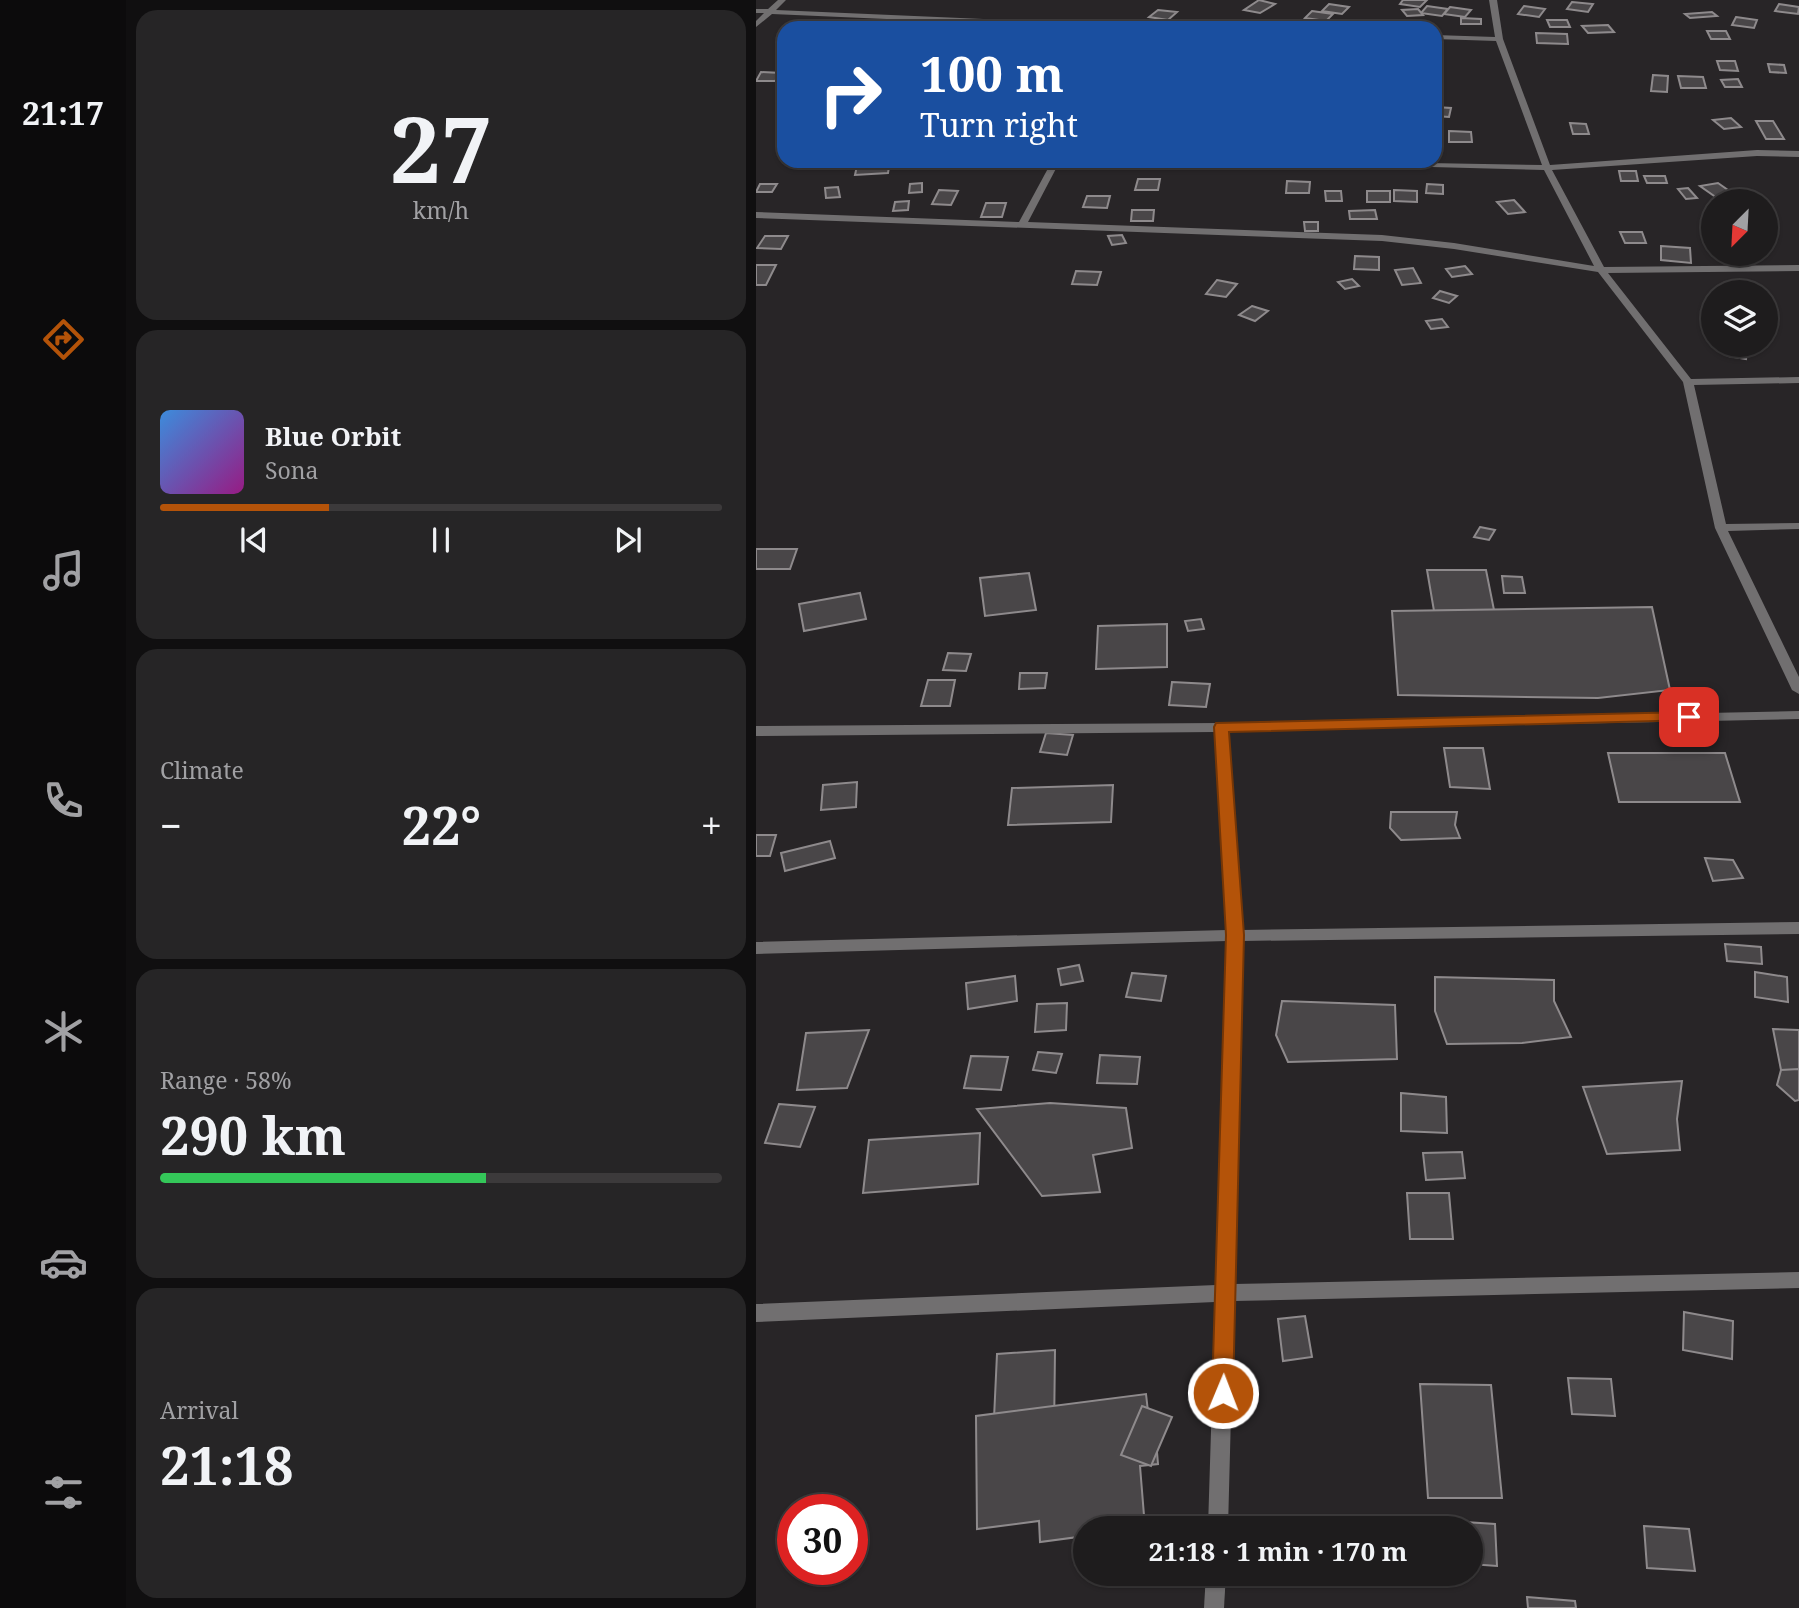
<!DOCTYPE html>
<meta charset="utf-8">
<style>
:root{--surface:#1e1c1d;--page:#262526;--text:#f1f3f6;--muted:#a1a1a4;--line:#3c3a3b;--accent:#b45309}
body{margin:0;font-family:"Noto Serif",serif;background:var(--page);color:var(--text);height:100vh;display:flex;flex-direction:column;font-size:26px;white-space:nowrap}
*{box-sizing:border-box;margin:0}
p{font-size:23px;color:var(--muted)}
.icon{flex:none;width:38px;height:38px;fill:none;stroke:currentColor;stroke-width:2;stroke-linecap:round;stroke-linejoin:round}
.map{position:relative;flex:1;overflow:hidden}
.sheet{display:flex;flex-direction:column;gap:10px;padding:10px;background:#100f10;width:630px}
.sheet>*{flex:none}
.guide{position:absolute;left:21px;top:21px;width:665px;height:147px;border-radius:21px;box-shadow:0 2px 5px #0004,0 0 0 2px var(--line);background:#1a4fa0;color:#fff;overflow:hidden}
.needle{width:46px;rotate:204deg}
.tools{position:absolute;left:945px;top:189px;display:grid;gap:14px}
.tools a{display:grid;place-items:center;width:77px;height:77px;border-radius:50%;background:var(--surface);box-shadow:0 2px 5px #0004,0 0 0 2px var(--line);font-size:35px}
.speed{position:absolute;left:21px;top:1494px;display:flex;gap:14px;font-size:35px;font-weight:700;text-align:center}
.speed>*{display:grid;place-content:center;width:91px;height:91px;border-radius:50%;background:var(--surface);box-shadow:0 2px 5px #0004,0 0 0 2px var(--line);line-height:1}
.speed .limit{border:10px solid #d22;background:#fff;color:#111}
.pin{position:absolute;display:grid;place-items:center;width:60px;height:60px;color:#fff;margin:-30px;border-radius:14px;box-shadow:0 4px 10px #0006}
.me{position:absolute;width:77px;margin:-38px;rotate:1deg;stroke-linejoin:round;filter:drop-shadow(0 0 5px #0008)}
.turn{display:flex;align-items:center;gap:24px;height:147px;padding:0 28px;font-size:32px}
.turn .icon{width:91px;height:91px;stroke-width:2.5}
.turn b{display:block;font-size:49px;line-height:60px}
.big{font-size:52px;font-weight:700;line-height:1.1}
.sheet .card{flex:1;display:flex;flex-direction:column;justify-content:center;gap:10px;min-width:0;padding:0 24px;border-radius:21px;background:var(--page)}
.sheet .dial{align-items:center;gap:0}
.dial b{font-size:91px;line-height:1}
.song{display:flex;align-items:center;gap:21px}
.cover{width:84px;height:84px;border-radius:10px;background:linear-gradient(135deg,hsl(210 70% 55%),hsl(310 70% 35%))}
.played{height:7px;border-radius:4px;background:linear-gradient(90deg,var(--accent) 30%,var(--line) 30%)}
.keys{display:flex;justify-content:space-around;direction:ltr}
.heat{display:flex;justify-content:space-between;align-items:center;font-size:38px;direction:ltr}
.charge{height:10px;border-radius:5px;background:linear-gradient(90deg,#34c759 58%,var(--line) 0)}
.trip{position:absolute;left:317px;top:1516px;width:410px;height:70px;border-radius:35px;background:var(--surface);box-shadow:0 2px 5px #0004,0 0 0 2px var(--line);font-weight:700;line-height:70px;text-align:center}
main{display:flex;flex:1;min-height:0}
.tabs{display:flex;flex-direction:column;width:126px;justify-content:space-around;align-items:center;background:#0c0b0c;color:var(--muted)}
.tabs .icon{width:49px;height:49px}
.tabs .on{color:var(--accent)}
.tabs b{font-size:32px;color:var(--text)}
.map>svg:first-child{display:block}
</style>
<main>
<nav class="tabs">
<b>21:17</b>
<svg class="icon on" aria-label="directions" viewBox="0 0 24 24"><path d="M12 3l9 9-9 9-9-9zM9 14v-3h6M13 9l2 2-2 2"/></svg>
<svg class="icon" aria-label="music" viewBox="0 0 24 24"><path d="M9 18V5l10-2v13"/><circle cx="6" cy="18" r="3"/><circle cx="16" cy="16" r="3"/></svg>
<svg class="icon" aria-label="phone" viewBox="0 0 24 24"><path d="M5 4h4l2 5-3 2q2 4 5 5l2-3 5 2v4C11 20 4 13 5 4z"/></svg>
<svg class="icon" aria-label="climate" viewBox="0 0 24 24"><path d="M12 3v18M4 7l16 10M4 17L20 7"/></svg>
<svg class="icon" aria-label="car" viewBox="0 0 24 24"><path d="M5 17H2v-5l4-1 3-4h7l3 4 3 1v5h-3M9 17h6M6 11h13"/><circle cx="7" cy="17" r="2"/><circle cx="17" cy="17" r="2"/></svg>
<svg class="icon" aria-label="filters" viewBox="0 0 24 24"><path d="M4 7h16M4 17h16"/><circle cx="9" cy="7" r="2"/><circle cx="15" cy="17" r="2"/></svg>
</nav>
<section class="sheet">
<div class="card dial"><b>27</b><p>km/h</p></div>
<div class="card">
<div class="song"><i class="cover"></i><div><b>Blue Orbit</b><p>Sona</p></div></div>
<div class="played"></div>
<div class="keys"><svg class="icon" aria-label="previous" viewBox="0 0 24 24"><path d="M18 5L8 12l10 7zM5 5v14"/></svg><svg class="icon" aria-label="pause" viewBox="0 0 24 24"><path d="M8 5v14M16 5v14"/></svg><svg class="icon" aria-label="next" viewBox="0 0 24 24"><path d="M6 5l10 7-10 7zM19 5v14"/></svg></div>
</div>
<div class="card"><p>Climate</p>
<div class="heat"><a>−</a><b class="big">22°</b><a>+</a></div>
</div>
<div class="card"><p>Range · 58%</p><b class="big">290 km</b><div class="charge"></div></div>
<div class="card"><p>Arrival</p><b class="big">21:18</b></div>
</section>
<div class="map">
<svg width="1043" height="1608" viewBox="0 0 1043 1608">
<rect width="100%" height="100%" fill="#282527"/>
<g fill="#494648" stroke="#8e8a8c" stroke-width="2">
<path d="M 503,0 L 519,4 L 504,13 L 488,10 Z"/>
<path d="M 647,0 L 671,0 L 664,7 L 644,4 Z"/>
<path d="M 816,2 L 837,4 L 832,12 L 811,9 Z"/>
<path d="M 573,4 L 593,7 L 586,14 L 566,11 Z"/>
<path d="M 1023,4 L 1043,7 L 1042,14 L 1019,11 Z"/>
<path d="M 671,6 L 692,9 L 686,16 L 665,13 Z"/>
<path d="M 768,6 L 789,9 L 783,17 L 762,14 Z"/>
<path d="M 694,7 L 715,10 L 709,17 L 688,14 Z"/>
<path d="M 662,9 L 667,15 L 651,16 L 646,10 Z"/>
<path d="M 402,10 L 421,12 L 412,20 L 393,17 Z"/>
<path d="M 556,11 L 577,14 L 570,21 L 549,18 Z"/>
<path d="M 956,12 L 961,16 L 934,18 L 929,14 Z"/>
<path d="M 980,17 L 1001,20 L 998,28 L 976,25 Z"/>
<path d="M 705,18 L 725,19 L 725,24 L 705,24 Z"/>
<path d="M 791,20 L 811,20 L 814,27 L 794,27 Z"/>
<path d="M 175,21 L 194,24 L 188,28 L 164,28 Z"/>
<path d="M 852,25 L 858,32 L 832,33 L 826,26 Z"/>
<path d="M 951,31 L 970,31 L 974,39 L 955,39 Z"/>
<path d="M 780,33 L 811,34 L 812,44 L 781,43 Z"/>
<path d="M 961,61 L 979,61 L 982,71 L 964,70 Z"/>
<path d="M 1012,64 L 1028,65 L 1030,73 L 1014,72 Z"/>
<path d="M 5,72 L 25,73 L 19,81 L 0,81 Z"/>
<path d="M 897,75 L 912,76 L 911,92 L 895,91 Z"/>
<path d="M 922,76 L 947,77 L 950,88 L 925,88 Z"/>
<path d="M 982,79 L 986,87 L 969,87 L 965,80 Z"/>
<path d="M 679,107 L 695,108 L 693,117 L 679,116 Z"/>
<path d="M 975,118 L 985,127 L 968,129 L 957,120 Z"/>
<path d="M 1000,121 L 1017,121 L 1028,139 L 1010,139 Z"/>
<path d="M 814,123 L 830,124 L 833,134 L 817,134 Z"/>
<path d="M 693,131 L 715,132 L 716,142 L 693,142 Z"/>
<path d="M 102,161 L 134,161 L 132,173 L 99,175 Z"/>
<path d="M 863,171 L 880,171 L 882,181 L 865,181 Z"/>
<path d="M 888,176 L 909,176 L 911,183 L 891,183 Z"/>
<path d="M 382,179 L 404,179 L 402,190 L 379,190 Z"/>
<path d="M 531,181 L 554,182 L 553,193 L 530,193 Z"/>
<path d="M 166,183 L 166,192 L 153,193 L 154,184 Z"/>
<path d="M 962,183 L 979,195 L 961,198 L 944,186 Z"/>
<path d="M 4,184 L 21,184 L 16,192 L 0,192 Z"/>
<path d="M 671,184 L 687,185 L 687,194 L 670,193 Z"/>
<path d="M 82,187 L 84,197 L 70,198 L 69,188 Z"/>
<path d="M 932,188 L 941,198 L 930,199 L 922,189 Z"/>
<path d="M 183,190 L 202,191 L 195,205 L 176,204 Z"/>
<path d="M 638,190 L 661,191 L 661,202 L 638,201 Z"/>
<path d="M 569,191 L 585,191 L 586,201 L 570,201 Z"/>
<rect x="611" y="191" width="23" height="11"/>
<path d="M 331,196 L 354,196 L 351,208 L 327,207 Z"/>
<path d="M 758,200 L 769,212 L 752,214 L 741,202 Z"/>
<path d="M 153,201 L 152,210 L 137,211 L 139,202 Z"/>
<path d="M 230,203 L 250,203 L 246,217 L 225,217 Z"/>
<path d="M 376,210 L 398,210 L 397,221 L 375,221 Z"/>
<path d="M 619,210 L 621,219 L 594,219 L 593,211 Z"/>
<path d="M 548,222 L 562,222 L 562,231 L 549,231 Z"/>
<path d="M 864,232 L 886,232 L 890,243 L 869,243 Z"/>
<path d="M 366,235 L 370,243 L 356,245 L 352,236 Z"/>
<path d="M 9,236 L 32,236 L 25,249 L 1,248 Z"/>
<path d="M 905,246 L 934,248 L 935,263 L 905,260 Z"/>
<path d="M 599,256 L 623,257 L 623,270 L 598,269 Z"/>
<path d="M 0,265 L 20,265 L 10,285 L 0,285 Z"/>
<path d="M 709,266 L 716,274 L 696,277 L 690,269 Z"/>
<path d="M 657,268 L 665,283 L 646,285 L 639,270 Z"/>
<path d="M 320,271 L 345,272 L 341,285 L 316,284 Z"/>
<path d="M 596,279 L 603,286 L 589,289 L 582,282 Z"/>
<path d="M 461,280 L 481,284 L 470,297 L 450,294 Z"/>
<path d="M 684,291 L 701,296 L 693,303 L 677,298 Z"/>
<path d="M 496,306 L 512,311 L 499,321 L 483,315 Z"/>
<path d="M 686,319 L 692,327 L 675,329 L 670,321 Z"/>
<path d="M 975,345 L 992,346 L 990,359 L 972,356 Z"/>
<path d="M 724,527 L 739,530 L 733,540 L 718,537 Z"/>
<path d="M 0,549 L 41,549 L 34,569 L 0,569 Z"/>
<path d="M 671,570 L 730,570 L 738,610 L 678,611 Z"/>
<path d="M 273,573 L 280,610 L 229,616 L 224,578 Z"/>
<path d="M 746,576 L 766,577 L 769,593 L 748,593 Z"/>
<path d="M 104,593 L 110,619 L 48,631 L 43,604 Z"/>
<path d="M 896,607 L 914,690 L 842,698 L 642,695 L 636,611 Z"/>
<path d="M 445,619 L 448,629 L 432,631 L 429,621 Z"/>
<path d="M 411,624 L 411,667 L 340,669 L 342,626 Z"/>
<path d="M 192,653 L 215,654 L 210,671 L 187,670 Z"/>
<path d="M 264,673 L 291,673 L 289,688 L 263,689 Z"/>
<path d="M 172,680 L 199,680 L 194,706 L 165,706 Z"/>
<path d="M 416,682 L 454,684 L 450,707 L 413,705 Z"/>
<path d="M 290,733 L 317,735 L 311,755 L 284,752 Z"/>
<path d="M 688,748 L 727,748 L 734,789 L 694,787 Z"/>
<path d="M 852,753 L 969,753 L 984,802 L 863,802 Z"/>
<path d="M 101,782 L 100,807 L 65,810 L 67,785 Z"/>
<path d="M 357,785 L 355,822 L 252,825 L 256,788 Z"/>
<path d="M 635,812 L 701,812 L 699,825 L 704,838 L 645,840 L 634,828 Z"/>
<path d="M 0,835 L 20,835 L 14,856 L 0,856 Z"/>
<path d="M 74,841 L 79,858 L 29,871 L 25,853 Z"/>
<path d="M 949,858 L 977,860 L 987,878 L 957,881 Z"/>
<path d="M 969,944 L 1005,947 L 1006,964 L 971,961 Z"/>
<path d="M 323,965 L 327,981 L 305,985 L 302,969 Z"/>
<path d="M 999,972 L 1031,977 L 1032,1002 L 999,997 Z"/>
<path d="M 376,973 L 410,976 L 405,1001 L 370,997 Z"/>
<path d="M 259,976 L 261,1001 L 212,1009 L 210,983 Z"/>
<path d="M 679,977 L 798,980 L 798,1001 L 815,1037 L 766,1043 L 691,1044 L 679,1011 Z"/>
<path d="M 526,1001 L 639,1005 L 641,1059 L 532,1062 L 520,1035 Z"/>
<path d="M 311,1003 L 310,1030 L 279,1032 L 281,1004 Z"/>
<path d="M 1017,1029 L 1043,1030 L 1043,1071 L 1025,1070 Z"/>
<path d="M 113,1030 L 91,1088 L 41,1090 L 50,1033 Z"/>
<path d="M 282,1052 L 306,1054 L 300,1073 L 277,1070 Z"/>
<path d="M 344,1055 L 384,1057 L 381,1084 L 341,1083 Z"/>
<path d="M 215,1056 L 252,1057 L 245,1090 L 208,1088 Z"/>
<path d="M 1043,1069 L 1043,1100 L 1039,1101 L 1021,1085 L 1025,1070 Z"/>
<path d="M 926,1081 L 921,1119 L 924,1150 L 851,1154 L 827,1087 Z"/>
<path d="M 645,1093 L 690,1097 L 691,1133 L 645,1131 Z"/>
<path d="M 294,1103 L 370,1108 L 376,1148 L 337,1155 L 344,1192 L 286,1196 L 221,1109 Z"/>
<path d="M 23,1104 L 59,1107 L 44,1147 L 9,1143 Z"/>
<path d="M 224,1133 L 222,1184 L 107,1193 L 113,1140 Z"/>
<path d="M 706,1152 L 709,1178 L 670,1180 L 667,1153 Z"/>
<path d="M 651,1193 L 693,1193 L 697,1239 L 654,1239 Z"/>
<path d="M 928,1312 L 977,1321 L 976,1359 L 927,1350 Z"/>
<path d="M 549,1316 L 556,1357 L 527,1361 L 522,1319 Z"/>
<path d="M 299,1350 L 298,1434 L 237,1440 L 241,1354 Z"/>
<path d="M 812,1378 L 855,1379 L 859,1416 L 816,1414 Z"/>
<path d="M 664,1384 L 735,1385 L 746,1498 L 672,1498 Z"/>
<path d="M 390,1394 L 394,1429 L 399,1428 L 402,1464 L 384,1466 L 389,1528 L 329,1528 L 329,1536 L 284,1542 L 283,1521 L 221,1529 L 220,1416 Z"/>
<path d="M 386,1406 L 416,1417 L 395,1466 L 365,1455 Z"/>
<path d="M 693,1521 L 739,1524 L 741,1566 L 714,1564 L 714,1528 L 694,1528 Z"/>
<path d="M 604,1523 L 650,1526 L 650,1528 L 604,1528 Z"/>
<path d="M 888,1526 L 933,1529 L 939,1571 L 891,1568 Z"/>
<path d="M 771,1597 L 819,1601 L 820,1608 L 772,1608 Z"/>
</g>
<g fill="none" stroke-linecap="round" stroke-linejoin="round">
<g fill="#716f70" fill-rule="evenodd">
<path d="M 22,0 L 30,0 L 20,10 L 385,26 L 389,28 L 335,28 L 16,14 L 0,27 L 0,21 L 8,13 L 0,13 L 0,9 L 12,9 Z"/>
<path d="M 733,0 L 741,0 L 747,39 L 794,165 L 1001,150 L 1043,151 L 1043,157 L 1001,156 L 796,170 L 848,267 L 1043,265 L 1043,271 L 852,273 L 935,379 L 1043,377 L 1043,383 L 938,385 L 970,524 L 1043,523 L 1043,529 L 972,531 L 1043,677 L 1043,694 L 1036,690 L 959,528 L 927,382 L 842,272 L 698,249 L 626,241 L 0,218 L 0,212 L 263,222 L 296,161 L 304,161 L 272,222 L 626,235 L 698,243 L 838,266 L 788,170 L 562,164 L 558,161 L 786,165 L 740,41 L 679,39 L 679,35 L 739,37 Z"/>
<path d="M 1043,711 L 1043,719 L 472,731 L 486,930 L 1043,922 L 1043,934 L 486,941 L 478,1284 L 1043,1272 L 1043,1288 L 478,1301 L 472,1528 L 452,1528 L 459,1302 L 0,1322 L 0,1304 L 460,1285 L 471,941 L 0,954 L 0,942 L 471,930 L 459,732 L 0,736 L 0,726 L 465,723 Z"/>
<path d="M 450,1573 L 470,1573 L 468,1608 L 448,1608 Z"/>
</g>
</g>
<path fill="#b45309" stroke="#753606" stroke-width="2" d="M 933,712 L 940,717 L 938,720 L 473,732 L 488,935 L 477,1393 L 474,1400 L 467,1403 L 459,1400 L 456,1393 L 470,935 L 458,727 L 460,723 Z"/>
</svg>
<div class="tools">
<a><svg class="needle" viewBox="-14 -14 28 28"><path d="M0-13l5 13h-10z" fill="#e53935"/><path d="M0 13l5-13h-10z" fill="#a1a1a4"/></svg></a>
<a><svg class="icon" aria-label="layers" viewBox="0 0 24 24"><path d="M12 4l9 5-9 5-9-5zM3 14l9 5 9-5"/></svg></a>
</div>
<div class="speed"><div class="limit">30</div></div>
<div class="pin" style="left:933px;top:717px;background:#d93025"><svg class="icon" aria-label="arrive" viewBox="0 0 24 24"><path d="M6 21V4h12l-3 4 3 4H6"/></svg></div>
<svg class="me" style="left:467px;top:1393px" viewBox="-20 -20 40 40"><circle r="17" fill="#b45309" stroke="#fff" stroke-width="3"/><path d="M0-11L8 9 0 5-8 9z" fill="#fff"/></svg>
<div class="trip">21:18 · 1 min · 170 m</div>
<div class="guide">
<div class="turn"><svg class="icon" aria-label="right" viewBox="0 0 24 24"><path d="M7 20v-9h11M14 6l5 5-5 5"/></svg><div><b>100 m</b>Turn right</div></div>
</div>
</div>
</main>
